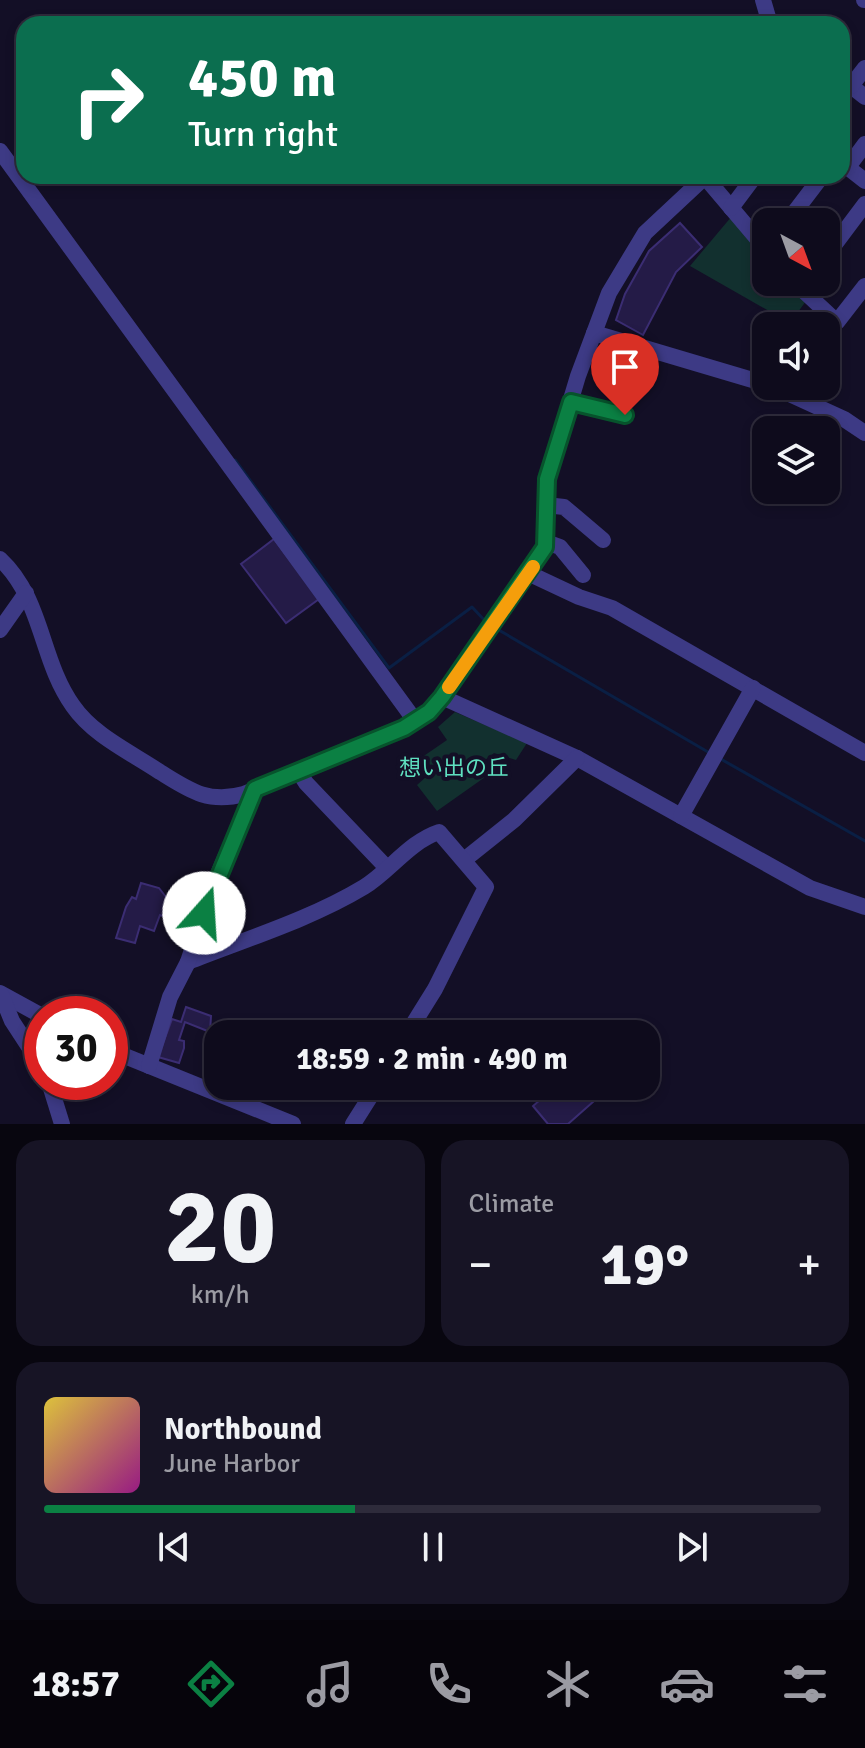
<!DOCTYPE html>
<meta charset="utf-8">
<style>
:root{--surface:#0e0b1c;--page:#171425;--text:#f1f3f6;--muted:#9b9ba3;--line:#2e2b3b;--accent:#0b8043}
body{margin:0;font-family:Signika,"Noto Sans JP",sans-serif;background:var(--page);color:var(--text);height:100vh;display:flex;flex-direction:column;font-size:30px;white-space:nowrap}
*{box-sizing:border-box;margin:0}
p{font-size:26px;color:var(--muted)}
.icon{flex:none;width:44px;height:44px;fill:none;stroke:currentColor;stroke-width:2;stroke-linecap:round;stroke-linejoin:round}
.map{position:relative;height:1124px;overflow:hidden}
.drawer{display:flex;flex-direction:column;gap:16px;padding:16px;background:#08060f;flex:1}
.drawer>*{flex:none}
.hud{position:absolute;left:16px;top:16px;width:834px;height:168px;border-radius:24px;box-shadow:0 4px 12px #0003,0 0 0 2px var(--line);background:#0b6e4f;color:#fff;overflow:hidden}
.needle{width:52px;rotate:139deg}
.fabs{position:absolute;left:752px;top:208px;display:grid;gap:16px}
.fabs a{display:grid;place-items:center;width:88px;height:88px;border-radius:16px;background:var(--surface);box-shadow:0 4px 12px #0003,0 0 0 2px var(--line);font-size:40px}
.speed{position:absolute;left:24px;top:996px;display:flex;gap:16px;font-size:40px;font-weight:700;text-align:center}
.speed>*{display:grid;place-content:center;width:104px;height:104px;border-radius:50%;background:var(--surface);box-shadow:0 4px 12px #0003,0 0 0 2px var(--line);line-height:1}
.speed .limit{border:12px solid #d22;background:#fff;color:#111}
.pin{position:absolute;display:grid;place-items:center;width:68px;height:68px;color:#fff;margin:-82px -34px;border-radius:50% 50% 50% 0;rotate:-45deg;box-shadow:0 0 8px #0007}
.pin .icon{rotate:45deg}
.me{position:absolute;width:88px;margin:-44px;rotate:19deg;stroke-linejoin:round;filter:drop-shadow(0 0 6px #0008)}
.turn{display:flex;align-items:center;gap:28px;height:168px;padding:0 40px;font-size:36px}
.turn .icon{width:104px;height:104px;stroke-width:2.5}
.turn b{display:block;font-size:56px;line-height:68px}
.big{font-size:60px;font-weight:800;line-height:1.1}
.drawer .tile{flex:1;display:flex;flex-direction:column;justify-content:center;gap:12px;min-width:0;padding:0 28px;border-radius:24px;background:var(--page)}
.drawer .dial{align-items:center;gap:0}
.dial b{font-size:104px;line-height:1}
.song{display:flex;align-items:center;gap:24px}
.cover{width:96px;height:96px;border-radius:12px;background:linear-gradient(135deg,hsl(50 70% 55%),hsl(310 70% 35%))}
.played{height:8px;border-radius:4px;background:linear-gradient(90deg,var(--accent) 40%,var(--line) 40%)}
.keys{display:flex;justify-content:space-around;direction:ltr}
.heat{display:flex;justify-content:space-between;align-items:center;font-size:44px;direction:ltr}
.drawer .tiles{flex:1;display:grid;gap:16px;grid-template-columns:1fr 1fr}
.tile:last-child{grid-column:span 2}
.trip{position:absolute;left:204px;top:1020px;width:456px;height:80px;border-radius:24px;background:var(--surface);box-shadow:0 4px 12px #0003,0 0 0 2px var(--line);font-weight:800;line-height:80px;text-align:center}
.dock{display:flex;height:128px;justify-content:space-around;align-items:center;background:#06040b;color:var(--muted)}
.dock .icon{width:56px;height:56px}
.dock .selected{color:var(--accent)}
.dock b{font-size:36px;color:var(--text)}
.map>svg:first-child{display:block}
</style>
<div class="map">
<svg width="865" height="1124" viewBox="0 0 865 1124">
<rect width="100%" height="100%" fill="#130f26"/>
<g fill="#12302f">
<path d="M 732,216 L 766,255 L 766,282 L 789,282 L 806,301 L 790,323 L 690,266 Z"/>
<path d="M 455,712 L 527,743 L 516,760 L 494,753 L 480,764 L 488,775 L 437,811 L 417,785 L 426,777 L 415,762 L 447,740 L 438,727 Z"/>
</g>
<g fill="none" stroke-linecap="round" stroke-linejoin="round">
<g stroke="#0a1f44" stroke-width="3">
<path d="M 235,460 L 389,668 L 472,607 L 487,623"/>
<path d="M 497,629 L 708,752"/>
<path d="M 719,758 L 865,841"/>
</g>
</g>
<g fill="#241b47" stroke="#3b2d73" stroke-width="2">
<path d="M 680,223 L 702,247 L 676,272 L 643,335 L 616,320 L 625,294 L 649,251 Z"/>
<path d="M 274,539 L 319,599 L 286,623 L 241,564 Z"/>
<path d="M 141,883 L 159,888 L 166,897 L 197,907 L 191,925 L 160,915 L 154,931 L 140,926 L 135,943 L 116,938 L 126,907 L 132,897 L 136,899 Z"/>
<path d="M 186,1007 L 211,1016 L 210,1032 L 185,1022 L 179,1040 L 184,1041 L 184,1048 L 179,1063 L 158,1057 L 172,1019 L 181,1022 Z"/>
<path d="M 556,1086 L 611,1086 L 568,1124 L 548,1124 L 533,1106 Z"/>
</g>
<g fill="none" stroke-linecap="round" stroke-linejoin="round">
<g stroke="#3d3a85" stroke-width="16">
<path d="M 763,0 L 770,24"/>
<path d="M 864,0 L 865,0"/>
<path d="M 851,86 L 865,97"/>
<path d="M 842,88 L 851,86 L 865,68"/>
<path d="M 0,151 L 416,722"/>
<path d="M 842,163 L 865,181"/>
<path d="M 848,167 L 865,144"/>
<path d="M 705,177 L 766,249"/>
<path d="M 731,208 L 755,176"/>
<path d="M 787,222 L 822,176"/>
<path d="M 826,256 L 865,204"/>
<path d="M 794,282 L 837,322 L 865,286"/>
<path d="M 594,333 L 766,384"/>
<path d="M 772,386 L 844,419 L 865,433"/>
<path d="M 571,402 L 625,415"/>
<path d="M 546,505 L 564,507 L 603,540"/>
<path d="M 546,542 L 560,547 L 583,575"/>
<path d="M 0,559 C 43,599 40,660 73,706 C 93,735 130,752 160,772 C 189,790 208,804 244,794 L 404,728 L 429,712 L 442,697 L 545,547 L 547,479 L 578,376 L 609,293 L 645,233 L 706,176"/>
<path d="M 530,574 L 579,597 L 612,608 L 865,753"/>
<path d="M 0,630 L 26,593"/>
<path d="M 442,697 L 577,758 L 810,888 L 865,907"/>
<path d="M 299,772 L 306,783 L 387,868"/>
<path d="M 681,816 L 753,688"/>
<path d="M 464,860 L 514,820 L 577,758"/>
<path d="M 188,962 C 246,939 311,919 364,887 C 390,871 409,842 439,832 L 486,887 L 435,989 L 407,1034"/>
<path d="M 0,993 L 42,1016"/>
<path d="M 1,994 L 12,1021 L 42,1067"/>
<path d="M 110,1050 L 293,1124"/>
<path d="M 149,1066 L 170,997 L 188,962 L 212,888 L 255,789"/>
<path d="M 49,1082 L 62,1124"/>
<path d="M 353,1124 L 377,1086"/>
</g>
</g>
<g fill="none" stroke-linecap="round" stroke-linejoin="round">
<g stroke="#07532c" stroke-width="20">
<path id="route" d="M 204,913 L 255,789 L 404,728 L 429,712 L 442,697 L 545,547 L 547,479 L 571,402 L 625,415"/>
</g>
<use href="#route" stroke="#0b8043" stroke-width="14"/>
<path stroke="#f59e0b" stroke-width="14" d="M 449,687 L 533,567"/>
</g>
<g text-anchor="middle" stroke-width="8" stroke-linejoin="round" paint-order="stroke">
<g font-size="22" fill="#5fe0c0" stroke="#130f26">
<text x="454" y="775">想い出の丘</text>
</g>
</g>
</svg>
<div class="fabs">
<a><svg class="needle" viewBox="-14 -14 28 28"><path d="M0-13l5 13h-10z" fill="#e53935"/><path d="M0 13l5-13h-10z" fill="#9b9ba3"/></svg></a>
<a><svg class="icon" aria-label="sound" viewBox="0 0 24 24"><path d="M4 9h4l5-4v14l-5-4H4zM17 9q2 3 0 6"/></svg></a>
<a><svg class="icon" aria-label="layers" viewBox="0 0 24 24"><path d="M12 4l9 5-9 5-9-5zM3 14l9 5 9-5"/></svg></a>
</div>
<div class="speed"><div class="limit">30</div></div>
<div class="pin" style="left:625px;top:415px;background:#d93025"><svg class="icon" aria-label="arrive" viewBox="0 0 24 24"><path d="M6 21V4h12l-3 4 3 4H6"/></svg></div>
<svg class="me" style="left:204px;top:913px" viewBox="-20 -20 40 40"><circle r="19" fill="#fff"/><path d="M0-13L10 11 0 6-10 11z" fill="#0b8043"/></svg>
<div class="trip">18:59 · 2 min · 490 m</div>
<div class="hud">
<div class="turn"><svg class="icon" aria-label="right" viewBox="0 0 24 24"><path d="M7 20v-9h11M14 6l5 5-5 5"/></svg><div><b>450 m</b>Turn right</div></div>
</div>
</div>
<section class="drawer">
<div class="tiles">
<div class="tile dial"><b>20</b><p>km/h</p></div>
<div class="tile"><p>Climate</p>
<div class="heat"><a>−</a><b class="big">19°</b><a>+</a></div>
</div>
<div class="tile">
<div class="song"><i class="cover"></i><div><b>Northbound</b><p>June Harbor</p></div></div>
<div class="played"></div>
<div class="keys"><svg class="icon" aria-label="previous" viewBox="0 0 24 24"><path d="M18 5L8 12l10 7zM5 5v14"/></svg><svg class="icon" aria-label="pause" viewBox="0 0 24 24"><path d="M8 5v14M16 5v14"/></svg><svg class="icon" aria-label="next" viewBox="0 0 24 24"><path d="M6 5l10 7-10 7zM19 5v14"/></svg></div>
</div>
</div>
</section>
<nav class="dock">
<b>18:57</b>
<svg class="icon selected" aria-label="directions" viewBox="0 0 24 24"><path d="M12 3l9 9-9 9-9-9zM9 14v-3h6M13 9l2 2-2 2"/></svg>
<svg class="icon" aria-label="music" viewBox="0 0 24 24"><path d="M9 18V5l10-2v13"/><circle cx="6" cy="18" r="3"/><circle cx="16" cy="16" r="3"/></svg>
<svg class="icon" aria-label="phone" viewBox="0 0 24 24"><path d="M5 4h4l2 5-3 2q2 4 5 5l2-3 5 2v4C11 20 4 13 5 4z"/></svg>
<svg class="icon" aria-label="climate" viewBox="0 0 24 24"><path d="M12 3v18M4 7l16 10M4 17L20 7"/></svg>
<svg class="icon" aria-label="car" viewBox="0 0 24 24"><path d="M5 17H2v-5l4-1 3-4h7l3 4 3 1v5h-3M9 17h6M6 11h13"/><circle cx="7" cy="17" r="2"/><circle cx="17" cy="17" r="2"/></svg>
<svg class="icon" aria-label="filters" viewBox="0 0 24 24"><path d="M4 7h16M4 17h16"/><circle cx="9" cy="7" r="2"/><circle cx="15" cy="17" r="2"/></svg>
</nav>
